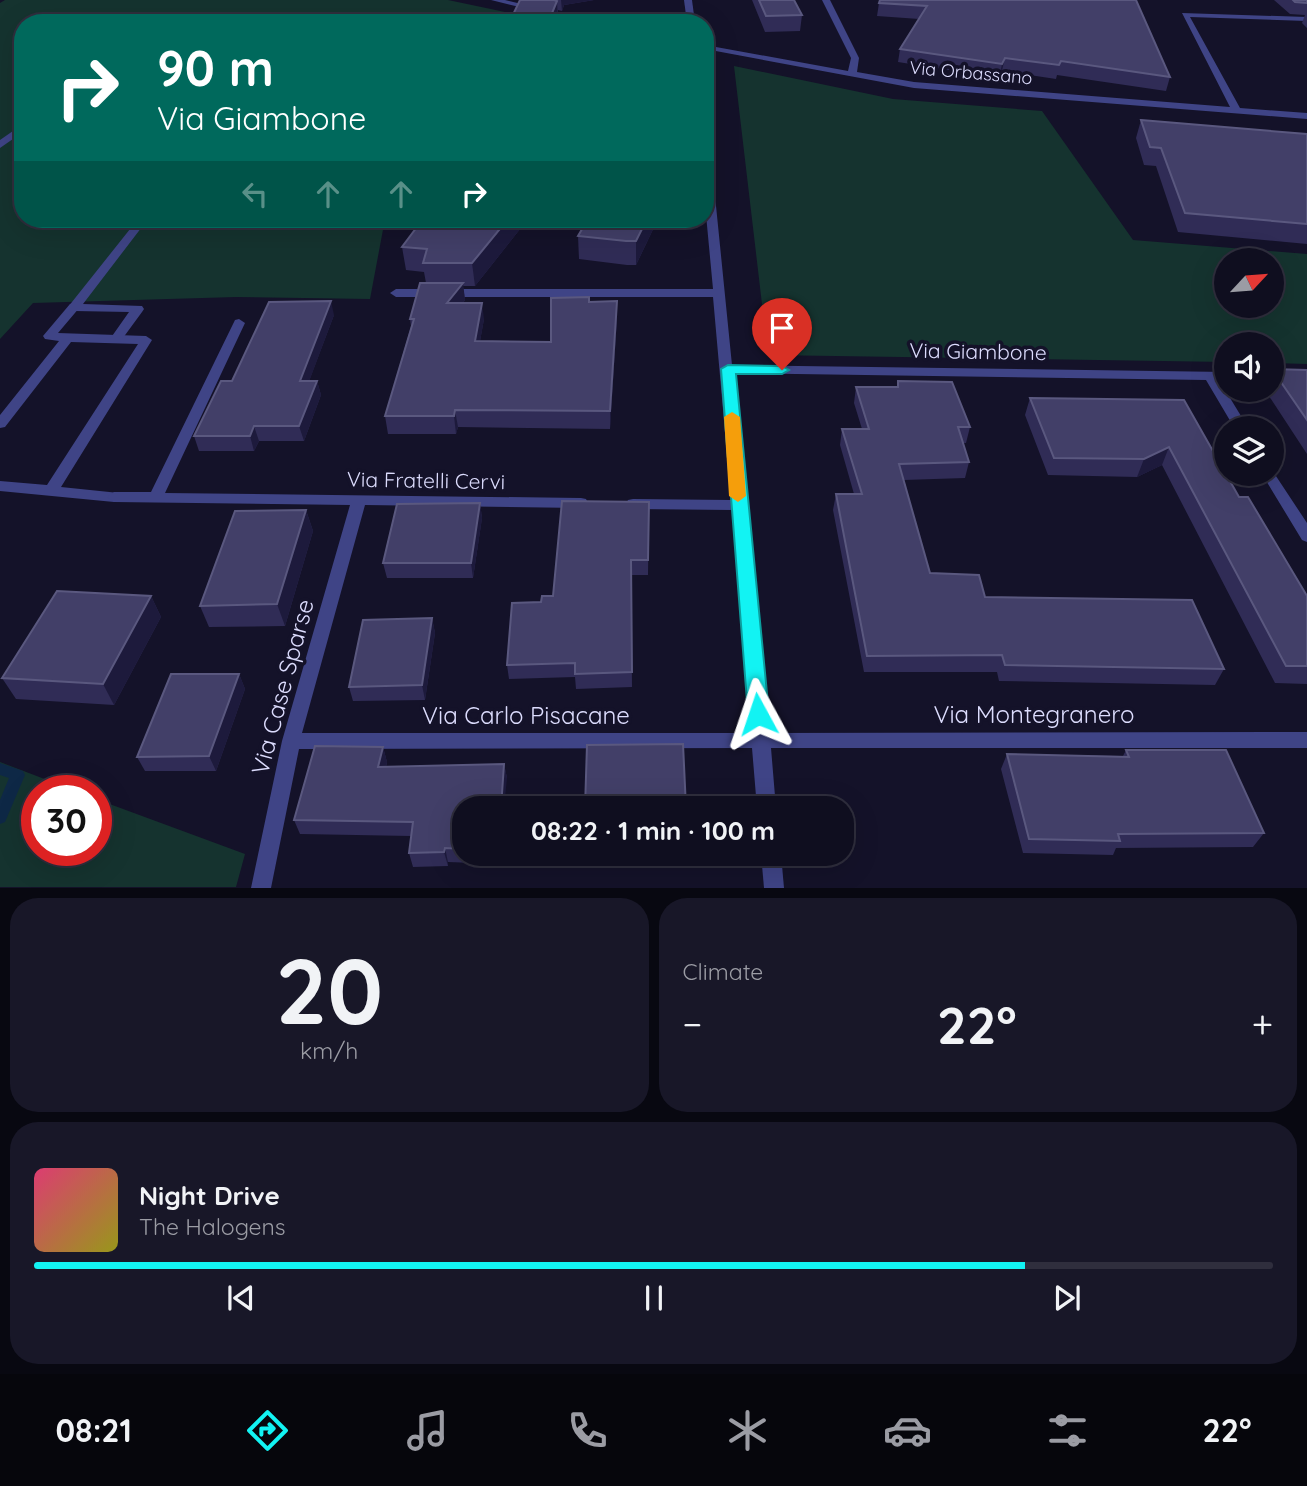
<!DOCTYPE html>
<meta charset="utf-8">
<style>
:root{--surface:#0f0e1f;--page:#181728;--text:#f1f3f6;--muted:#9b9ca4;--line:#2f2e3d;--accent:#12f3f3}
body{margin:0;font-family:Quicksand,sans-serif;background:var(--page);color:var(--text);height:100vh;display:flex;flex-direction:column;font-size:26px;white-space:nowrap}
*{box-sizing:border-box;margin:0}
p{font-size:23px;color:var(--muted)}
.icon{flex:none;width:38px;height:38px;fill:none;stroke:currentColor;stroke-width:2;stroke-linecap:round;stroke-linejoin:round}
.map{position:relative;height:888px;overflow:hidden}
.panel{display:flex;flex-direction:column;gap:10px;padding:10px;background:#080811;flex:1}
.panel>*{flex:none}
.hud{position:absolute;left:14px;top:14px;width:700px;height:214px;border-radius:28px;box-shadow:0 7px 28px #0002,0 0 0 2px var(--line);background:#00695c;color:#fff;overflow:hidden}
.needle{width:46px;rotate:64deg}
.buttons{position:absolute;left:1214px;top:248px;display:grid;gap:14px}
.buttons a{display:grid;place-items:center;width:70px;height:70px;border-radius:50%;background:var(--surface);box-shadow:0 7px 28px #0002,0 0 0 2px var(--line);font-size:35px}
.speed{position:absolute;left:21px;top:775px;display:flex;gap:14px;font-size:35px;font-weight:700;text-align:center}
.speed>*{display:grid;place-content:center;width:91px;height:91px;border-radius:50%;background:var(--surface);box-shadow:0 7px 28px #0002,0 0 0 2px var(--line);line-height:1}
.speed .limit{border:10px solid #d22;background:#fff;color:#111}
.pin{position:absolute;display:grid;place-items:center;width:60px;height:60px;color:#fff;margin:-72px -30px;border-radius:50% 50% 50% 0;rotate:-45deg;box-shadow:0 0 7px #0007}
.pin .icon{rotate:45deg}
.me{position:absolute;width:77px;margin:-38px;rotate:355deg;stroke-linejoin:round;filter:drop-shadow(0 0 5px #0008)}
.turn{display:flex;align-items:center;gap:24px;height:147px;padding:0 28px;font-size:32px}
.turn .icon{width:91px;height:91px;stroke-width:2.5}
.turn b{display:block;font-size:49px;line-height:60px}
.lanes{display:flex;align-items:center;height:66px;padding:0 28px;background:#0003;justify-content:center;gap:35px;direction:ltr}
.lanes .off{opacity:.35}
.big{font-size:52px;font-weight:700;line-height:1.1}
.panel .card{flex:1;display:flex;flex-direction:column;justify-content:center;gap:10px;min-width:0;padding:0 24px;border-radius:28px;background:var(--page)}
.panel .dial{align-items:center;gap:0}
.dial b{font-size:91px;line-height:1}
.song{display:flex;align-items:center;gap:21px}
.cover{width:84px;height:84px;border-radius:10px;background:linear-gradient(135deg,hsl(340 70% 55%),hsl(60 70% 35%))}
.played{height:7px;border-radius:4px;background:linear-gradient(90deg,var(--accent) 80%,var(--line) 80%)}
.keys{display:flex;justify-content:space-around;direction:ltr}
.heat{display:flex;justify-content:space-between;align-items:center;font-size:38px;direction:ltr}
.panel .tiles{flex:1;display:grid;gap:10px;grid-template-columns:1fr 1fr}
.card:last-child{grid-column:span 2}
.trip{position:absolute;left:452px;top:796px;width:402px;height:70px;border-radius:28px;background:var(--surface);box-shadow:0 7px 28px #0002,0 0 0 2px var(--line);font-weight:700;line-height:70px;text-align:center}
.tab-bar{display:flex;height:112px;justify-content:space-around;align-items:center;background:#06060c;color:var(--muted)}
.tab-bar .icon{width:49px;height:49px}
.tab-bar .current{color:var(--accent)}
.tab-bar b{font-size:32px;color:var(--text)}
.map>svg:first-child{display:block}
</style>
<div class="map">
<svg width="1307" height="888" viewBox="0 0 1307 888">
<rect width="100%" height="100%" fill="#141229"/>
<g fill="#15332f" fill-rule="evenodd">
<path d="M 5,0 L 448,0 L 505,12 L 500,23 L 23,23 L 23,219 L 385,219 L 370,299 L 236,297 L 33,303 L 0,339 L 0,3 Z"/>
<path d="M 734,66 L 893,99 L 1042,111 L 1133,240 L 1307,254 L 1307,364 L 1272,363 L 1272,345 L 1227,345 L 1227,362 L 768,355 ZM 1227,261 L 1272,261 L 1272,306 L 1227,306 Z"/>
<path d="M 0,762 L 76,791 L 37,791 L 37,850 L 96,850 L 96,799 L 245,854 L 236,887 L 0,887 Z"/>
</g>
<g fill="none" stroke-linecap="round" stroke-linejoin="round">
<path fill="#0e2846" fill-rule="evenodd" d="M 0,763 L 23,771 L 25,775 L 5,822 L 0,824 L 0,800 L 9,778 L 0,775 Z"/>
<path fill="#3f4486" fill-rule="evenodd" d="M 74,303 L 80,307 L 58,333 L 146,336 L 152,340 L 61,487 L 119,493 L 121,497 L 119,501 L 114,502 L 0,491 L 0,481 L 47,485 L 138,344 L 71,342 L 5,427 L 0,428 L 0,415 L 59,341 L 45,339 L 43,336 L 70,304 Z"/>
<g fill="#3f4486" fill-rule="evenodd">
<path d="M 491,0 L 505,0 L 600,23 L 585,23 Z"/>
<path d="M 684,0 L 692,0 L 695,23 L 687,23 Z"/>
<path d="M 822,0 L 830,0 L 859,58 L 857,72 L 914,82 L 1230,107 L 1182,13 L 1307,17 L 1307,21 L 1190,17 L 1240,108 L 1307,113 L 1307,119 L 914,88 L 705,49 L 705,45 L 848,71 L 851,58 Z"/>
<path d="M 23,124 L 23,132 L 0,148 L 0,140 Z"/>
<path d="M 705,143 L 710,146 L 732,365 L 1227,372 L 1227,380 L 1219,380 L 1249,429 L 1235,429 L 1206,380 L 733,373 L 769,733 L 1307,732 L 1307,748 L 771,748 L 776,808 L 757,808 L 752,748 L 299,749 L 271,888 L 251,888 L 282,741 L 350,505 L 114,502 L 107,497 L 114,492 L 151,492 L 235,320 L 239,319 L 245,323 L 165,493 L 581,498 L 586,499 L 588,503 L 586,507 L 581,508 L 365,505 L 302,733 L 751,733 L 732,510 L 633,509 L 628,508 L 626,504 L 628,500 L 633,499 L 731,500 L 713,297 L 396,297 L 390,293 L 396,289 L 713,289 L 705,204 Z"/>
<path d="M 138,219 L 148,219 L 83,304 L 142,306 L 144,309 L 142,312 L 120,342 L 116,343 L 110,339 L 129,312 L 74,311 L 68,307 Z"/>
<path d="M 1272,470 L 1307,523 L 1307,542 L 1302,540 L 1262,474 L 1272,474 Z"/>
<path d="M 761,854 L 781,854 L 784,888 L 764,888 Z"/>
</g>
</g>
<g fill="#302c56">
<path d="M 520,0 L 594,0 L 564,5 L 562,11 L 558,10 L 558,19 Z"/>
<path d="M 752,0 L 794,0 L 802,15 L 800,31 L 765,32 Z"/>
<path d="M 1136,0 L 1170,77 L 1166,91 L 1057,75 L 1056,79 L 1002,71 L 999,78 L 898,62 L 900,49 L 919,19 L 877,16 L 879,3 Z"/>
<path d="M 1274,0 L 1307,0 L 1307,28 L 1302,23 L 1305,15 L 1290,14 Z"/>
<path d="M 1141,120 L 1307,134 L 1307,244 L 1178,232 L 1156,166 L 1144,165 L 1136,138 Z"/>
<path d="M 423,219 L 528,219 L 475,286 L 463,286 L 465,300 L 463,303 L 484,319 L 480,341 L 551,342 L 589,302 L 617,301 L 617,318 L 610,429 L 458,427 L 456,434 L 388,434 L 385,416 L 411,326 L 410,319 L 426,283 L 424,272 L 406,270 L 402,247 Z"/>
<path d="M 535,219 L 658,219 L 636,265 L 627,265 L 579,259 L 578,236 L 584,225 Z"/>
<path d="M 334,315 L 309,381 L 317,381 L 321,395 L 304,441 L 259,441 L 254,451 L 199,451 L 194,436 L 232,381 Z"/>
<path d="M 1272,369 L 1307,370 L 1307,454 L 1265,390 L 1272,390 Z"/>
<path d="M 898,381 L 970,427 L 966,443 L 963,443 L 969,462 L 965,478 L 904,480 L 930,573 L 985,597 L 1224,669 L 1215,685 L 999,681 L 997,672 L 864,672 L 833,510 L 836,494 L 854,494 L 840,445 L 842,429 L 862,429 L 854,403 L 856,387 L 897,387 Z"/>
<path d="M 1030,398 L 1184,400 L 1239,497 L 1307,596 L 1307,684 L 1275,683 L 1162,465 L 1137,477 L 1048,475 L 1025,415 Z"/>
<path d="M 649,502 L 648,575 L 631,575 L 632,687 L 576,689 L 575,677 L 509,679 L 507,665 L 541,602 L 553,596 Z"/>
<path d="M 480,503 L 482,518 L 473,578 L 387,578 L 383,563 Z"/>
<path d="M 306,510 L 313,531 L 285,626 L 209,627 L 200,606 Z"/>
<path d="M 151,596 L 161,617 L 114,705 L 16,699 L 2,678 Z"/>
<path d="M 432,618 L 435,633 L 425,700 L 353,701 L 349,687 Z"/>
<path d="M 239,674 L 245,689 L 216,771 L 145,771 L 137,757 Z"/>
<path d="M 383,747 L 387,762 L 386,767 L 504,764 L 507,778 L 464,808 L 464,854 L 501,854 L 500,864 L 448,862 L 448,866 L 413,867 L 409,853 L 411,836 L 300,834 L 294,820 Z"/>
<path d="M 1126,750 L 1264,833 L 1253,847 L 1116,848 L 1113,855 L 1023,853 L 1001,769 L 1007,754 L 1123,756 Z"/>
<path d="M 585,854 L 687,854 L 687,856 L 585,857 Z"/>
</g>
<g fill="#1d1a3c">
<path d="M 561,0 L 594,0 L 564,5 L 562,11 Z"/>
<path d="M 557,1 L 558,19 L 557,23 L 548,23 Z"/>
<path d="M 1005,58 L 1002,71 L 999,78 L 1002,64 Z"/>
<path d="M 508,219 L 528,219 L 475,286 L 472,263 Z"/>
<path d="M 647,219 L 658,219 L 636,265 L 636,241 Z"/>
<path d="M 463,283 L 465,300 L 450,320 L 447,303 Z"/>
<path d="M 331,301 L 334,315 L 304,395 L 300,381 Z"/>
<path d="M 617,301 L 617,318 L 610,429 L 610,411 Z"/>
<path d="M 482,303 L 484,319 L 477,358 L 475,341 Z"/>
<path d="M 317,381 L 321,395 L 304,441 L 299,426 Z"/>
<path d="M 455,410 L 458,427 L 456,434 L 454,416 Z"/>
<path d="M 254,426 L 259,441 L 254,451 L 250,436 Z"/>
<path d="M 1169,447 L 1162,465 L 1137,477 L 1144,459 Z"/>
<path d="M 480,503 L 482,518 L 473,578 L 471,563 Z"/>
<path d="M 306,510 L 313,531 L 285,626 L 277,604 Z"/>
<path d="M 151,596 L 161,617 L 114,705 L 103,684 Z"/>
<path d="M 432,618 L 435,633 L 425,700 L 422,685 Z"/>
<path d="M 239,674 L 245,689 L 216,771 L 209,756 Z"/>
<path d="M 383,747 L 387,762 L 382,782 L 378,767 Z"/>
<path d="M 504,764 L 507,778 L 504,808 L 501,808 Z"/>
<path d="M 445,848 L 448,862 L 448,866 L 444,852 Z"/>
</g>
<g fill="#423f68" stroke="#5a587f" stroke-width="2">
<path d="M 520,0 L 554,0 L 557,1 L 548,23 L 509,23 Z"/>
<path d="M 759,0 L 794,0 L 802,15 L 766,16 Z"/>
<path d="M 880,0 L 1136,0 L 1170,77 L 1061,61 L 1059,65 L 1005,58 L 1002,64 L 900,49 L 927,6 L 879,3 Z"/>
<path d="M 1293,0 L 1307,0 L 1307,3 L 1295,2 Z"/>
<path d="M 1141,120 L 1307,134 L 1307,224 L 1185,213 L 1161,148 L 1150,147 Z"/>
<path d="M 423,219 L 508,219 L 472,263 L 423,263 L 427,249 L 402,247 Z"/>
<path d="M 588,219 L 647,219 L 636,241 L 626,241 L 578,236 Z"/>
<path d="M 420,283 L 463,283 L 447,303 L 482,303 L 475,341 L 551,342 L 551,298 L 589,297 L 589,302 L 617,301 L 610,411 L 455,410 L 454,416 L 385,416 L 414,319 L 410,319 Z"/>
<path d="M 331,301 L 300,381 L 317,381 L 299,426 L 254,426 L 250,436 L 194,436 L 221,381 L 232,381 L 269,302 Z"/>
<path d="M 1272,369 L 1307,370 L 1307,420 Z"/>
<path d="M 898,381 L 952,382 L 970,427 L 958,427 L 969,462 L 899,464 L 930,573 L 979,575 L 985,597 L 1192,600 L 1224,669 L 1005,665 L 1002,655 L 867,656 L 836,494 L 862,494 L 842,429 L 869,429 L 856,387 L 898,387 Z"/>
<path d="M 1030,398 L 1184,400 L 1239,497 L 1248,497 L 1307,596 L 1307,666 L 1286,666 L 1169,447 L 1144,459 L 1054,458 Z"/>
<path d="M 562,501 L 649,502 L 648,560 L 631,560 L 632,672 L 575,674 L 575,663 L 507,665 L 512,603 L 541,602 L 542,596 L 553,596 Z"/>
<path d="M 480,503 L 471,563 L 383,563 L 397,504 Z"/>
<path d="M 306,510 L 277,604 L 200,606 L 235,511 Z"/>
<path d="M 57,591 L 151,596 L 103,684 L 2,678 Z"/>
<path d="M 432,618 L 422,685 L 349,687 L 363,620 Z"/>
<path d="M 171,674 L 239,674 L 209,756 L 137,757 Z"/>
<path d="M 683,744 L 686,808 L 585,808 L 587,745 Z"/>
<path d="M 315,746 L 383,747 L 378,767 L 504,764 L 501,808 L 464,808 L 464,849 L 445,848 L 444,852 L 409,853 L 413,822 L 294,820 Z"/>
<path d="M 1126,750 L 1226,750 L 1264,833 L 1118,834 L 1120,841 L 1029,839 L 1007,754 L 1129,757 Z"/>
</g>
<path fill="#12f3f3" stroke="#0c9e9e" stroke-width="2" d="M 728,365 L 782,366 L 789,370 L 782,374 L 736,374 L 769,714 L 766,720 L 758,723 L 751,720 L 748,714 L 721,369 Z"/>
<path fill="#f59e0b" d="M 732,412 L 740,417 L 746,496 L 738,502 L 729,496 L 724,417 Z"/>
<g text-anchor="middle" stroke-width="7" stroke-linejoin="round" paint-order="stroke">
<g font-size="18" fill="#dcdcfd" stroke="#141229">
<text transform="translate(971 73) rotate(5)" y="6">Via Orbassano</text>
</g>
<g font-size="21" fill="#dcdcfd" stroke="#141229">
<text transform="translate(978 352) rotate(1)" y="7">Via Giambone</text>
<text transform="translate(426 481) rotate(1)" y="7">Via Fratelli Cervi</text>
</g>
<g font-size="24" fill="#dcdcfd" stroke="#141229">
<text transform="translate(283 687) rotate(-75)" y="8">Via Case Sparse</text>
<text x="1034" y="723">Via Montegranero</text>
<text x="526" y="724">Via Carlo Pisacane</text>
</g>
</g>
</svg>
<div class="buttons">
<a><svg class="needle" viewBox="-14 -14 28 28"><path d="M0-13l5 13h-10z" fill="#e53935"/><path d="M0 13l5-13h-10z" fill="#9b9ca4"/></svg></a>
<a><svg class="icon" aria-label="sound" viewBox="0 0 24 24"><path d="M4 9h4l5-4v14l-5-4H4zM17 9q2 3 0 6"/></svg></a>
<a><svg class="icon" aria-label="layers" viewBox="0 0 24 24"><path d="M12 4l9 5-9 5-9-5zM3 14l9 5 9-5"/></svg></a>
</div>
<div class="speed"><div class="limit">30</div></div>
<div class="pin" style="left:782px;top:370px;background:#d93025"><svg class="icon" aria-label="arrive" viewBox="0 0 24 24"><path d="M6 21V4h12l-3 4 3 4H6"/></svg></div>
<svg class="me" style="left:758px;top:714px" viewBox="-20 -20 40 40"><path d="M0-17L14 15 0 8-14 15z" fill="#12f3f3" stroke="#fff" stroke-width="4"/></svg>
<div class="trip">08:22 · 1 min · 100 m</div>
<div class="hud">
<div class="turn"><svg class="icon" aria-label="right" viewBox="0 0 24 24"><path d="M7 20v-9h11M14 6l5 5-5 5"/></svg><div><b>90 m</b>Via Giambone</div></div>
<div class="lanes"><svg class="icon off" aria-label="left" viewBox="0 0 24 24"><path d="M17 20v-9H6M10 6l-5 5 5 5"/></svg><svg class="icon off" aria-label="ahead" viewBox="0 0 24 24"><path d="M12 20V5M6 11l6-6 6 6"/></svg><svg class="icon off" aria-label="ahead" viewBox="0 0 24 24"><path d="M12 20V5M6 11l6-6 6 6"/></svg><svg class="icon" aria-label="right" viewBox="0 0 24 24"><path d="M7 20v-9h11M14 6l5 5-5 5"/></svg></div>
</div>
</div>
<section class="panel">
<div class="tiles">
<div class="card dial"><b>20</b><p>km/h</p></div>
<div class="card"><p>Climate</p>
<div class="heat"><a>−</a><b class="big">22°</b><a>+</a></div>
</div>
<div class="card">
<div class="song"><i class="cover"></i><div><b>Night Drive</b><p>The Halogens</p></div></div>
<div class="played"></div>
<div class="keys"><svg class="icon" aria-label="previous" viewBox="0 0 24 24"><path d="M18 5L8 12l10 7zM5 5v14"/></svg><svg class="icon" aria-label="pause" viewBox="0 0 24 24"><path d="M8 5v14M16 5v14"/></svg><svg class="icon" aria-label="next" viewBox="0 0 24 24"><path d="M6 5l10 7-10 7zM19 5v14"/></svg></div>
</div>
</div>
</section>
<nav class="tab-bar">
<b>08:21</b>
<svg class="icon current" aria-label="directions" viewBox="0 0 24 24"><path d="M12 3l9 9-9 9-9-9zM9 14v-3h6M13 9l2 2-2 2"/></svg>
<svg class="icon" aria-label="music" viewBox="0 0 24 24"><path d="M9 18V5l10-2v13"/><circle cx="6" cy="18" r="3"/><circle cx="16" cy="16" r="3"/></svg>
<svg class="icon" aria-label="phone" viewBox="0 0 24 24"><path d="M5 4h4l2 5-3 2q2 4 5 5l2-3 5 2v4C11 20 4 13 5 4z"/></svg>
<svg class="icon" aria-label="climate" viewBox="0 0 24 24"><path d="M12 3v18M4 7l16 10M4 17L20 7"/></svg>
<svg class="icon" aria-label="car" viewBox="0 0 24 24"><path d="M5 17H2v-5l4-1 3-4h7l3 4 3 1v5h-3M9 17h6M6 11h13"/><circle cx="7" cy="17" r="2"/><circle cx="17" cy="17" r="2"/></svg>
<svg class="icon" aria-label="filters" viewBox="0 0 24 24"><path d="M4 7h16M4 17h16"/><circle cx="9" cy="7" r="2"/><circle cx="15" cy="17" r="2"/></svg>
<b>22°</b>
</nav>
